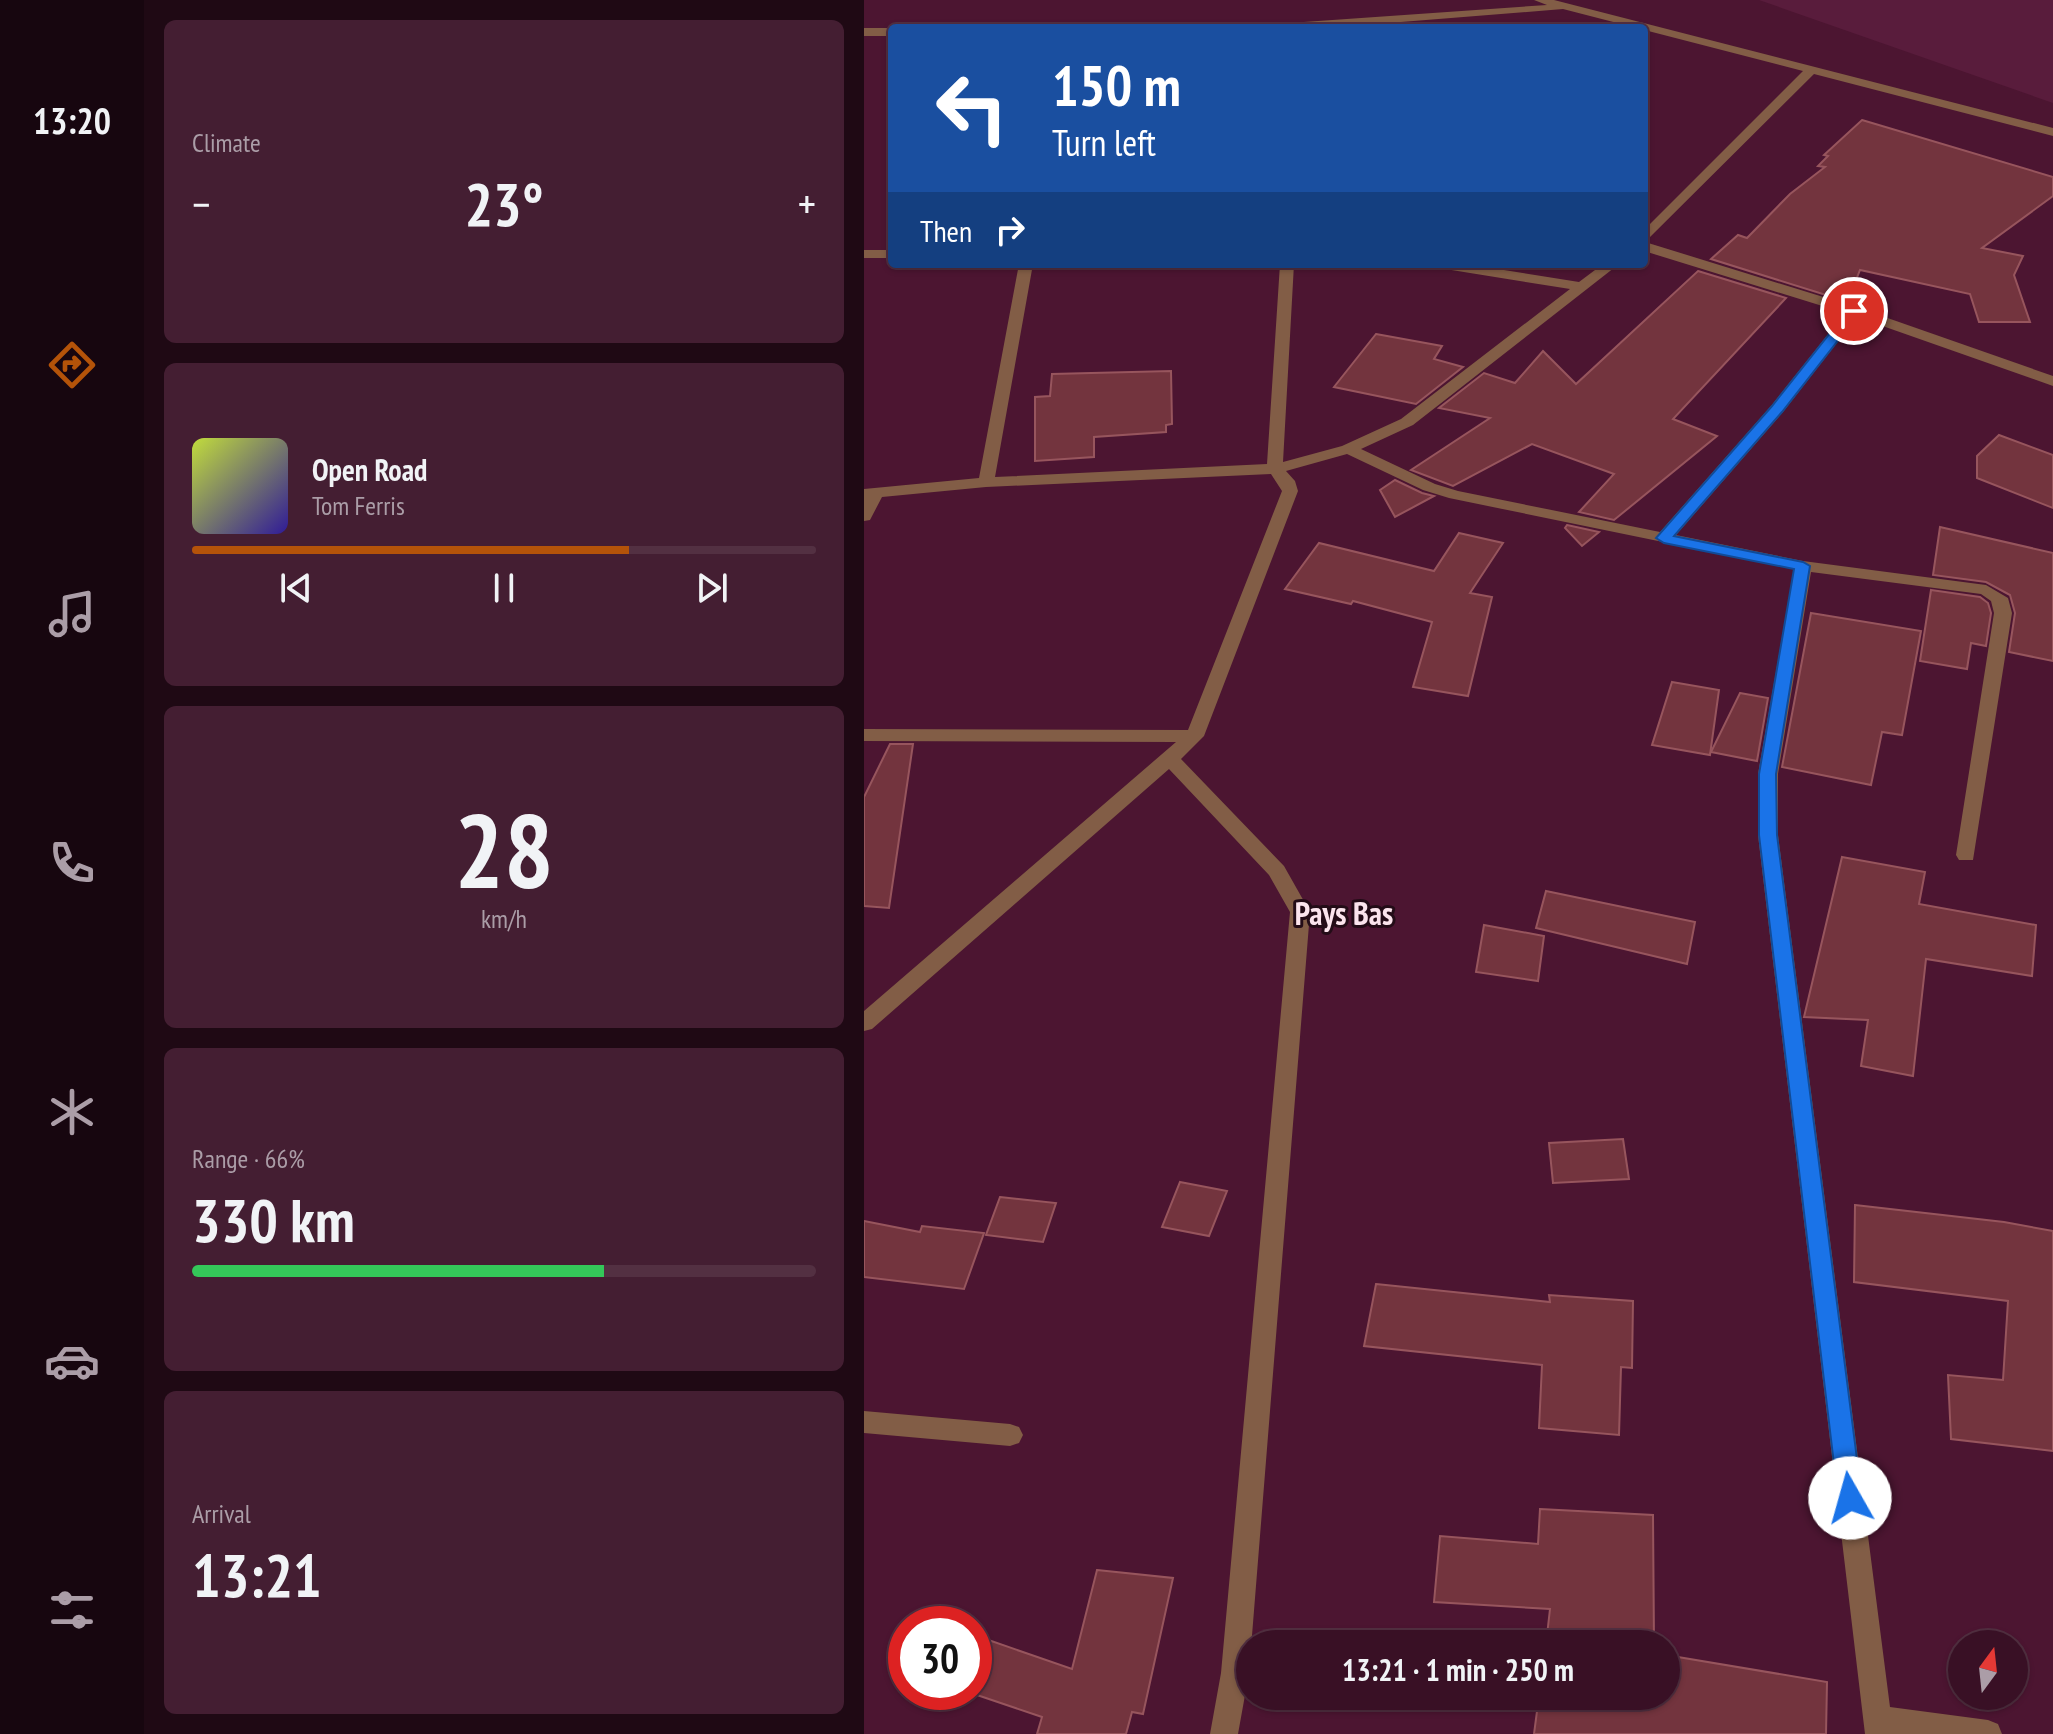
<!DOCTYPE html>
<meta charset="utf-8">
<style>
:root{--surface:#391025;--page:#441e32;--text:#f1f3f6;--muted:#ab9da7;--line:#533042;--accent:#b45309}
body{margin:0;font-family:"PT Sans Narrow",sans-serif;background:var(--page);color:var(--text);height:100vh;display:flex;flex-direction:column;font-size:30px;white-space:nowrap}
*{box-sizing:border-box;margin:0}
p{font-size:26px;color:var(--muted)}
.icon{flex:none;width:44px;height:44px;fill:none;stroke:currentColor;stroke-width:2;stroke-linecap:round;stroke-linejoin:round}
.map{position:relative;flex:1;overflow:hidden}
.panel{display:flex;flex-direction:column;gap:20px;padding:20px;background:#1f0914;width:720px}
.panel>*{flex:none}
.guide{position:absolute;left:24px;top:24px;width:760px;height:244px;border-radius:8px;box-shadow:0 2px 6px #0004,0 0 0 2px var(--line);background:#1a4fa0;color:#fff;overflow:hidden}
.needle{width:52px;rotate:15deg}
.buttons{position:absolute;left:1084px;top:1630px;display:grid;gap:16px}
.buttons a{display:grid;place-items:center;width:80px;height:80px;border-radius:50%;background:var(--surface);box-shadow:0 2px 6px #0004,0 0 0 2px var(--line);font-size:40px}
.speed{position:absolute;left:24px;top:1606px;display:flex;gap:16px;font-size:40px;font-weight:700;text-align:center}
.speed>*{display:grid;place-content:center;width:104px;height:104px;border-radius:50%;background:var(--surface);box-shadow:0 2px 6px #0004,0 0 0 2px var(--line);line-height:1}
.speed .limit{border:12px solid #d22;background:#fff;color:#111}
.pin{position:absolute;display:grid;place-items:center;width:68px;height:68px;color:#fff;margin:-34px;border:4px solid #fff;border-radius:50%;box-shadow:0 2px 8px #0007}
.me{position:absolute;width:88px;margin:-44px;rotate:353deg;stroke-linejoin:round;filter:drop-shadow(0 0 6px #0008)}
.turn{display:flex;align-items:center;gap:28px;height:168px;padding:0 32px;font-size:36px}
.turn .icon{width:104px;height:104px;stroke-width:2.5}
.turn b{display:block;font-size:56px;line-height:68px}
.then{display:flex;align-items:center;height:76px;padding:0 32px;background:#0003;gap:16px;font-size:30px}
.big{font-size:60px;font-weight:600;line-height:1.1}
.panel .tile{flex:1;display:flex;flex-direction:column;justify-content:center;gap:12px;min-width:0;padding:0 28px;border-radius:12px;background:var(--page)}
.panel .dial{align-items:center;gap:0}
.dial b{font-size:104px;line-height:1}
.song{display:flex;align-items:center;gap:24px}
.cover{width:96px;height:96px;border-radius:12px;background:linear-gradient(135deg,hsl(70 70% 55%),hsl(250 70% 35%))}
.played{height:8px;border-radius:4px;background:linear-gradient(90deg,var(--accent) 70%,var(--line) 70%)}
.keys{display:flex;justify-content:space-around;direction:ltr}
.heat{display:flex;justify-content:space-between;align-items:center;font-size:44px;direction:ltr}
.charge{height:12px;border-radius:6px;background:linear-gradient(90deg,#34c759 66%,var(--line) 0)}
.trip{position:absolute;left:372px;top:1630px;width:444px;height:80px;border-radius:40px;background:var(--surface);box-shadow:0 2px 6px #0004,0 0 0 2px var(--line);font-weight:600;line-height:80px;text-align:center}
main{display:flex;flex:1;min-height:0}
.tab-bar{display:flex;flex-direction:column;width:144px;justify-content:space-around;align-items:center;background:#17060f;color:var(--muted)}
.tab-bar .icon{width:56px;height:56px}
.tab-bar .current{color:var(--accent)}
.tab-bar b{font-size:36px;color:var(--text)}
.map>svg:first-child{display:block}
</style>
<main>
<nav class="tab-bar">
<b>13:20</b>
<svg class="icon current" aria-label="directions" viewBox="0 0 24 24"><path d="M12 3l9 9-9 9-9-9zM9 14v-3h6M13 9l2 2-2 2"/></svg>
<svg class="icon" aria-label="music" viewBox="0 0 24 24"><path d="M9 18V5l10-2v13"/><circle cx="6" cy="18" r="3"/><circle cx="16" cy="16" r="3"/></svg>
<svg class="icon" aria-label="phone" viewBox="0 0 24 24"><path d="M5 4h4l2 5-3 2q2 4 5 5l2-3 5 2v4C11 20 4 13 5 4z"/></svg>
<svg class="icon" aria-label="climate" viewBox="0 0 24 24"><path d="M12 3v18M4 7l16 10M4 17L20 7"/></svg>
<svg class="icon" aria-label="car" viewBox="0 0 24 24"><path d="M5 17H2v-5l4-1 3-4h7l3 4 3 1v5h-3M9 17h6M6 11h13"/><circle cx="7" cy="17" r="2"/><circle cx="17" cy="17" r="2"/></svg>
<svg class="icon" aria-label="filters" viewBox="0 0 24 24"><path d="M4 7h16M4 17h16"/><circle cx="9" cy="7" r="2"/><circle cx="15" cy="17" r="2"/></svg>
</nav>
<section class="panel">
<div class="tile"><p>Climate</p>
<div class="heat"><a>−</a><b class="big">23°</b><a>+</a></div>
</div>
<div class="tile">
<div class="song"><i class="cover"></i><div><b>Open Road</b><p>Tom Ferris</p></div></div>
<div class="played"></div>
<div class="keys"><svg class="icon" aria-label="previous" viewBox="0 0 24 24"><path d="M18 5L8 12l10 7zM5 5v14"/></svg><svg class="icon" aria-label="pause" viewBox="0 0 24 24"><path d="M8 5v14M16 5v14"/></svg><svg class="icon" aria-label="next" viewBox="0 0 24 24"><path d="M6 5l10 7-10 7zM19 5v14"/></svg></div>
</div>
<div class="tile dial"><b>28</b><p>km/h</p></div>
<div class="tile"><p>Range · 66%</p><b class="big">330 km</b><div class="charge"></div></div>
<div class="tile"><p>Arrival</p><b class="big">13:21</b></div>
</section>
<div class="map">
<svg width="1189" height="1734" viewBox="0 0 1189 1734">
<rect width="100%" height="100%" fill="#4c1531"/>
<path fill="#591c3c" d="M 895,0 L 1189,0 L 1189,103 Z"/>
<g fill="#73343e" stroke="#97555d" stroke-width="2">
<path d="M 998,120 L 1189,177 L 1189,196 L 1118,248 L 1159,256 L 1150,275 L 1166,322 L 1115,322 L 1106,294 L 996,270 L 985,298 L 962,295 L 847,259 L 874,235 L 883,238 L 926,194 L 961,167 L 954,166 L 964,156 L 960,155 Z"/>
<path d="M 834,271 L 922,298 L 809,419 L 853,436 L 750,520 L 715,512 L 750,474 L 668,444 L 589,486 L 547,470 L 626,418 L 575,408 L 620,373 L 651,383 L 679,351 L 712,384 Z"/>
<path d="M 512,334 L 578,346 L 570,359 L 599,367 L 552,404 L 470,387 Z"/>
<path d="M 307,371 L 308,424 L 302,425 L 302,432 L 230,437 L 230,457 L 171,461 L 171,397 L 186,396 L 188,374 Z"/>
<path d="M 1135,435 L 1189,455 L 1189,508 L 1113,478 L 1113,456 Z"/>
<path d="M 531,480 L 558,493 L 570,496 L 531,517 L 516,490 Z"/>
<path d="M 703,525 L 735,532 L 718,546 L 701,528 Z"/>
<path d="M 1076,527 L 1189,553 L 1189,661 L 1145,652 L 1151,613 L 1146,595 L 1122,582 L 1069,575 Z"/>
<path d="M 595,533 L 639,543 L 606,593 L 628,597 L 604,696 L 549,687 L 568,622 L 489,601 L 487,604 L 421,589 L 455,543 L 570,571 Z"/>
<path d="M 1067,590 L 1116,597 L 1124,603 L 1127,613 L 1122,646 L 1107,643 L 1103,669 L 1056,661 Z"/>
<path d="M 947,613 L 1057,631 L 1038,735 L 1018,732 L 1007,785 L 918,767 Z"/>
<path d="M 808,682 L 855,690 L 846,755 L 788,745 Z"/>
<path d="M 876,693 L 904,698 L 893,761 L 847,752 Z"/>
<path d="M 26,744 L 49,744 L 25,908 L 0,906 L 0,797 Z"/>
<path d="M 978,857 L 1061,872 L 1055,904 L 1172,925 L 1168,976 L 1062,959 L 1049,1076 L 997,1066 L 1004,1020 L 940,1017 Z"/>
<path d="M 682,891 L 831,922 L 823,964 L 672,928 Z"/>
<path d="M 620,925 L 680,936 L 674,981 L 612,972 Z"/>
<path d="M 759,1139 L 765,1179 L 689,1183 L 685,1143 Z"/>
<path d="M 316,1182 L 363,1191 L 345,1236 L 298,1227 Z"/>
<path d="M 136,1197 L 192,1203 L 179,1242 L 122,1235 Z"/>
<path d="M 991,1205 L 1140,1222 L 1189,1231 L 1189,1451 L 1087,1439 L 1084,1375 L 1139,1380 L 1144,1301 L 990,1282 Z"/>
<path d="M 0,1221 L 56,1232 L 58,1226 L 120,1233 L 100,1289 L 0,1277 Z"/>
<path d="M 512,1284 L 686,1302 L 685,1295 L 769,1301 L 768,1368 L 757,1367 L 755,1435 L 675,1428 L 678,1365 L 500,1346 Z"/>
<path d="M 676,1509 L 789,1515 L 790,1644 L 682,1644 L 686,1609 L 570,1602 L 576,1536 L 674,1544 Z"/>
<path d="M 233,1570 L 309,1578 L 279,1714 L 268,1712 L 262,1734 L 173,1734 L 178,1717 L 110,1694 L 110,1635 L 208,1669 Z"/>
<path d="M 802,1655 L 963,1682 L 962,1734 L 670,1734 L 675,1696 L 802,1696 Z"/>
</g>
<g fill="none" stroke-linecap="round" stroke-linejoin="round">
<g fill="#825d46" fill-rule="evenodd">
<path d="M 670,0 L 690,0 L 1189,128 L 1189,136 L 950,74 L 781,242 L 995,308 L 1189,376 L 1189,386 L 993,317 L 919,412 L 812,535 L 939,561 L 1122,585 L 1144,598 L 1148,613 L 1109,860 L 1095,860 L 1092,855 L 1130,613 L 1127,601 L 1117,594 L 947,572 L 914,774 L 914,835 L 1026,1707 L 1124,1720 L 1134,1724 L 1138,1734 L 1001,1734 L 894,835 L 894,774 L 930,569 L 585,498 L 559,490 L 483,454 L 422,471 L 431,481 L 434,491 L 340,736 L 317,759 L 420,866 L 446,912 L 385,1673 L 374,1734 L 346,1734 L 357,1673 L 426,912 L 405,875 L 305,769 L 8,1029 L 0,1031 L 0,1011 L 312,742 L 0,741 L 0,729 L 324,730 L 418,491 L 407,474 L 122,487 L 18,497 L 6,520 L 0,521 L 0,489 L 115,478 L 155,264 L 169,264 L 131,477 L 403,464 L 416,264 L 430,264 L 419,462 L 478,446 L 537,419 L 706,289 L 575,268 L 568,264 L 602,264 L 715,282 L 739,264 L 755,264 L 549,425 L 497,449 L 571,484 L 594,491 L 796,532 L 907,406 L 981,313 L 780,251 L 780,230 L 939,71 L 699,9 L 462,28 L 405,28 L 411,24 L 683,5 Z"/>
<rect x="0" y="28" width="28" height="8"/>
<rect x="0" y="250" width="28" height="8"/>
<path d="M 0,1411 L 146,1424 L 155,1427 L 159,1435 L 155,1443 L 146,1446 L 0,1433 Z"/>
</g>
</g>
<path fill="#1a73e8" stroke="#114b97" stroke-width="2" d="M 986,308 L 997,311 L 918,412 L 810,536 L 939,562 L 946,566 L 912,774 L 913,835 L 998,1498 L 995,1506 L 986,1509 L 978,1506 L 974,1498 L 895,835 L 895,774 L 930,569 L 800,543 L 792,538 L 908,406 Z"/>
<g text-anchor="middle" stroke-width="6" stroke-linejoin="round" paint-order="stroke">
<g font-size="32" font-weight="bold" fill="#fbe4ed" stroke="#230c17">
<text x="480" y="925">Pays Bas</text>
</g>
</g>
</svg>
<div class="buttons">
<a><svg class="needle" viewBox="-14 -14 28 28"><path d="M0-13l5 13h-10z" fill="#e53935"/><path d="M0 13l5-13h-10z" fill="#ab9da7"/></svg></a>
</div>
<div class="speed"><div class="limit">30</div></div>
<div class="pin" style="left:990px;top:311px;background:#d93025"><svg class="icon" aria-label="arrive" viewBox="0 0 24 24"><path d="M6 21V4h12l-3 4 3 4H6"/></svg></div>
<svg class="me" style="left:986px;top:1498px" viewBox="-20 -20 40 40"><circle r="19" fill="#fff"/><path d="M0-13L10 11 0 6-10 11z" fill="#1a73e8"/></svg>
<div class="trip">13:21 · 1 min · 250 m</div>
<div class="guide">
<div class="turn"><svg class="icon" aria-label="left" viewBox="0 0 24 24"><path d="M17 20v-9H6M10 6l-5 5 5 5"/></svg><div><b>150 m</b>Turn left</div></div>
<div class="then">Then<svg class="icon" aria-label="right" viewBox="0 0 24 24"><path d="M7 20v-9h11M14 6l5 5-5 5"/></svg></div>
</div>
</div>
</main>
